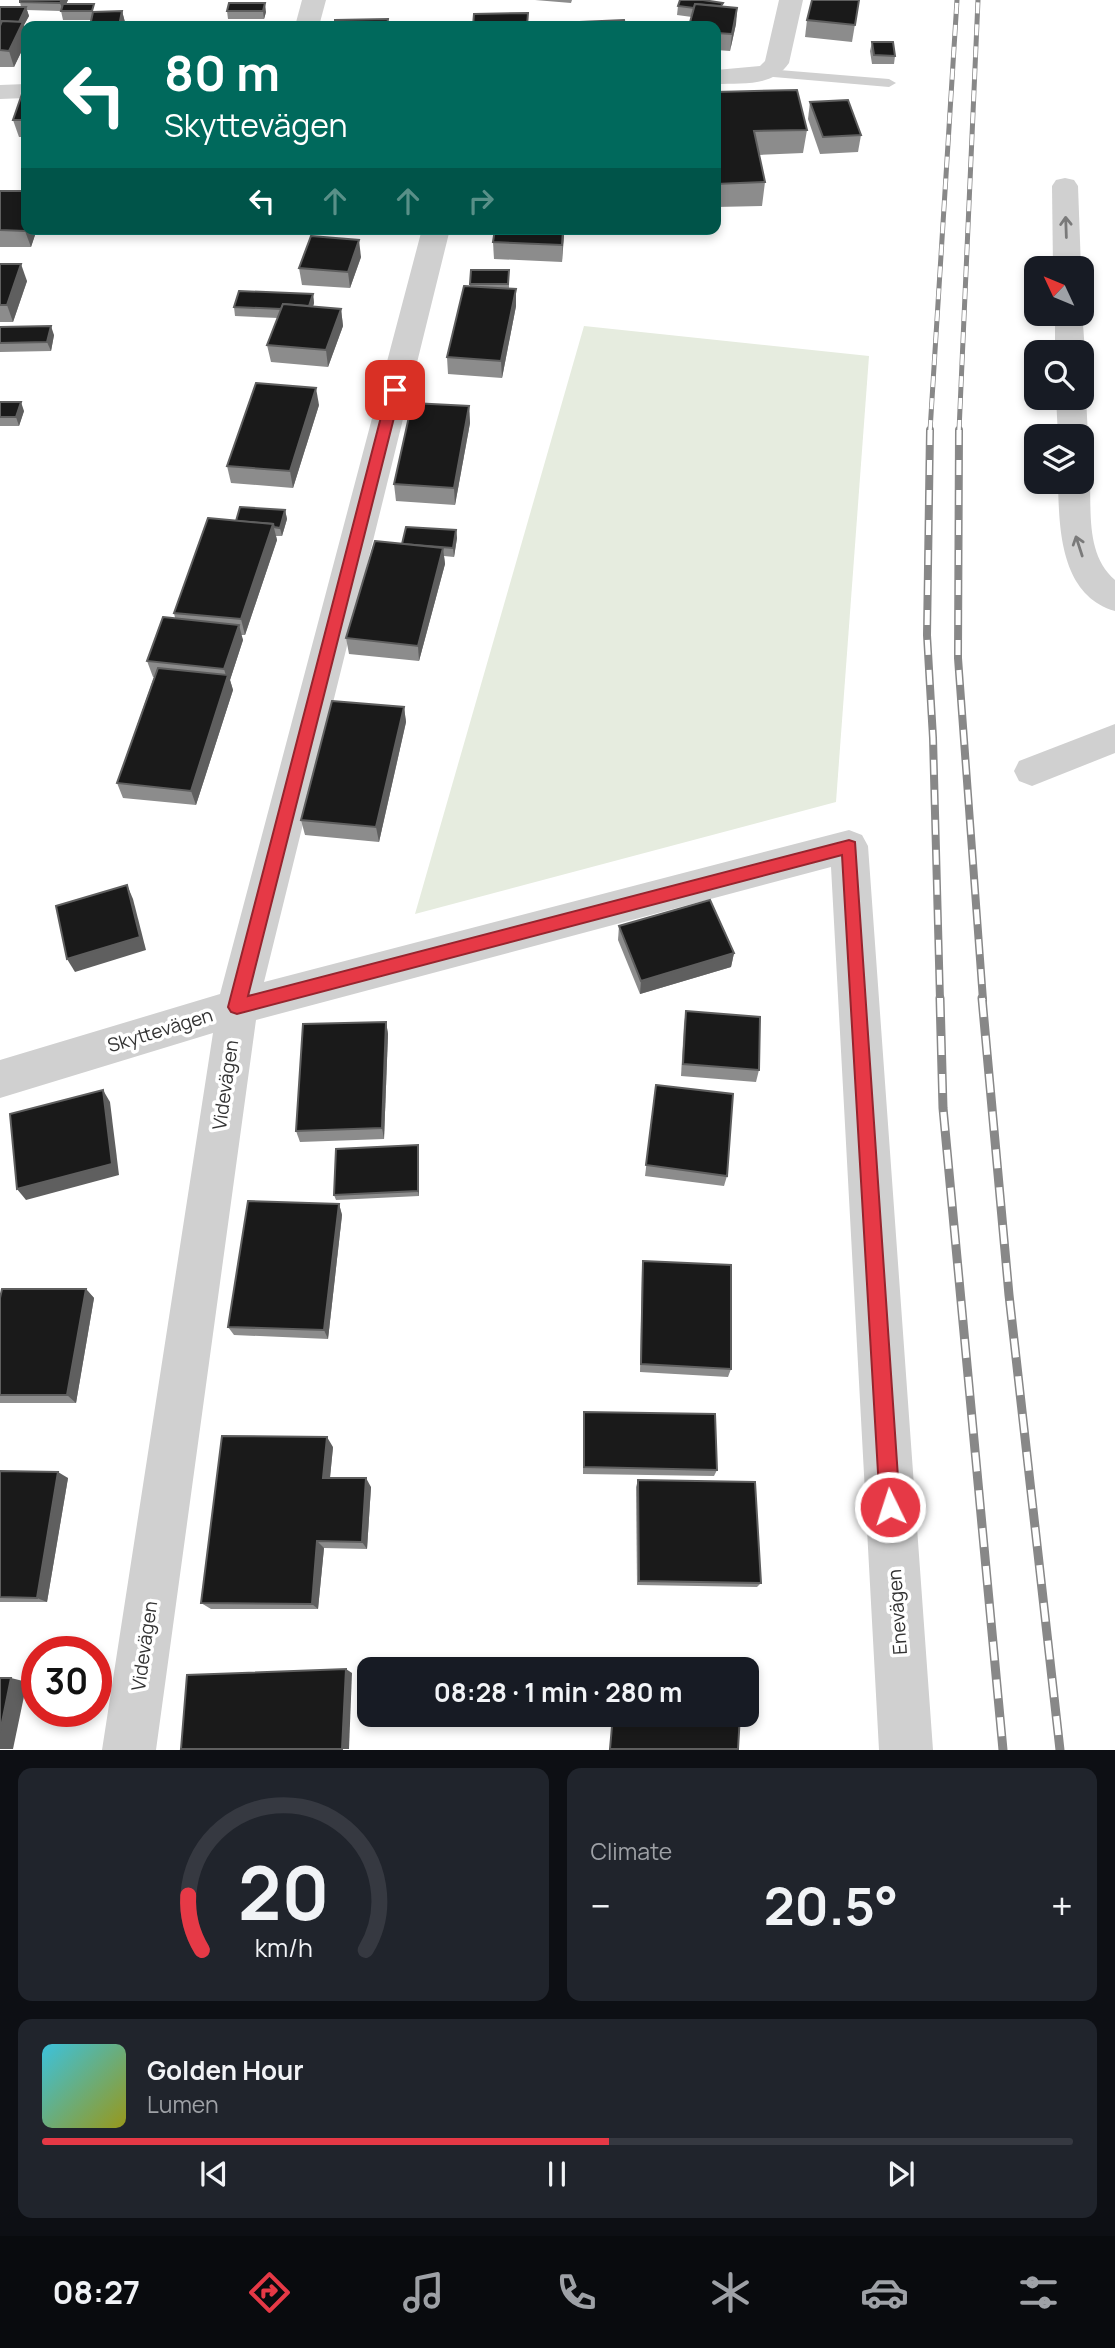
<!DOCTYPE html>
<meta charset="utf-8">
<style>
:root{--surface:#171b24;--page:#20242c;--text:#f1f3f6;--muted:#9ea1a6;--line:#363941;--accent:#e63946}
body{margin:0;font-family:Manrope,sans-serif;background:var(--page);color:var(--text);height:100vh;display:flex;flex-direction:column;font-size:26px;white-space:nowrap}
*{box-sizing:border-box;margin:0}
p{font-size:23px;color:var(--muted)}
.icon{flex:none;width:38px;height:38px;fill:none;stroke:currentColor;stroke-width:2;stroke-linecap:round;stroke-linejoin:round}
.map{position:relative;height:1750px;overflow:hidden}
.side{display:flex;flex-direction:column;gap:18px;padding:18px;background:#0d0f14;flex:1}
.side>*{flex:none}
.guide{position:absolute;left:21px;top:21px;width:700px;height:214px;border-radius:14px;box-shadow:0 4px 10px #0003;background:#00695c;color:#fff;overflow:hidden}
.needle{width:46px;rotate:314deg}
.controls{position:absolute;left:1024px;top:256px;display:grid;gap:14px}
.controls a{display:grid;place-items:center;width:70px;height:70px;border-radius:14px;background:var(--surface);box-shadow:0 4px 10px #0003;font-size:35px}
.speed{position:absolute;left:21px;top:1636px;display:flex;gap:14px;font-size:35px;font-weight:700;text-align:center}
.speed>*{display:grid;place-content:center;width:91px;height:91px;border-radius:50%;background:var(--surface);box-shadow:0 4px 10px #0003;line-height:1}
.speed .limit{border:10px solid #d22;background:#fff;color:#111}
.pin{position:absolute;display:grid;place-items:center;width:60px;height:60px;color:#fff;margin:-30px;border-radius:14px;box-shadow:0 4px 10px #0006}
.me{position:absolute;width:77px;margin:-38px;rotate:356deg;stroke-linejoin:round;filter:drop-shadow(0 0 5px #0008)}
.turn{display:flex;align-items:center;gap:24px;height:147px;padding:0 28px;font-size:32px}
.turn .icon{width:91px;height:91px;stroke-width:2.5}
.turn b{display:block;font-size:49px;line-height:60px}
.lanes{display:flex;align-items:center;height:66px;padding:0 28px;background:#0003;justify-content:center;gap:35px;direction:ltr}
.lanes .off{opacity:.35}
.big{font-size:52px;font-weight:700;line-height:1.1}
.side .widget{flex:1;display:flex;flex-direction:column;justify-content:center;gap:10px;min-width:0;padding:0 24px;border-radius:14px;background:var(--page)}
.side .dial{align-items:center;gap:0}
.dial svg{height:182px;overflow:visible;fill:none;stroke:var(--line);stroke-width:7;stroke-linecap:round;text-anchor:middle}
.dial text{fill:var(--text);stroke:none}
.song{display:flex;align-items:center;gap:21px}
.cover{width:84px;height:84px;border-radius:10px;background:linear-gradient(135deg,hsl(190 70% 55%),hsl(60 70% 35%))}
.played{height:7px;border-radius:4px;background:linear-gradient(90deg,var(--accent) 55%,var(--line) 55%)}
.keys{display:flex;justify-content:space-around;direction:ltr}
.heat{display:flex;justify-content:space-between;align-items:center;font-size:38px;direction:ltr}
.side .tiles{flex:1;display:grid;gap:18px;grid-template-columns:1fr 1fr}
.widget:last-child{grid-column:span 2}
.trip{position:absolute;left:357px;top:1657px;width:402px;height:70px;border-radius:14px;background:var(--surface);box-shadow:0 4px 10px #0003;font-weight:700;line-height:70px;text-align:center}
.tab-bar{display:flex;height:112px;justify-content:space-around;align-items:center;background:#090b0e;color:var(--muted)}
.tab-bar .icon{width:49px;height:49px}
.tab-bar .active{color:var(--accent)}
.tab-bar b{font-size:32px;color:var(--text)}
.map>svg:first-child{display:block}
</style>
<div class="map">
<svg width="1115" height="1750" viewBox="0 0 1115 1750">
<rect width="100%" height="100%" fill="#fff"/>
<path fill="#e6ecdf" d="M 584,326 L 869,356 L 836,802 L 415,914 Z"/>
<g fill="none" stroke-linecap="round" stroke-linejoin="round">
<path fill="#d0d0d0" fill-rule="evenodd" d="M 767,69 L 889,79 L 896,83 L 889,87 L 762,76 L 760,73 L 762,70 Z"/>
<g fill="#d0d0d0" fill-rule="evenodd">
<path d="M 302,0 L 326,0 L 319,26 L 295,26 Z"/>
<path d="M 779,0 L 803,0 L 789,63 C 773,87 742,83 716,84 L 716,70 L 760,66 L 765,61 Z"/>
<path d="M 26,84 L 26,98 L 0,99 L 0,85 Z"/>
<path d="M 1065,178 L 1074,180 L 1078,186 L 1081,268 L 1053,268 L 1052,186 L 1056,180 Z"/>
<path d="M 422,229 L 450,229 L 264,982 L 849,830 L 862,835 L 868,846 L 933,1750 L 879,1750 L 831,867 L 256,1020 L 156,1750 L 102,1750 L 213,1033 L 0,1098 L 0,1060 L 220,994 Z"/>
<path d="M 1082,310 L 1085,352 L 1082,357 L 1082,352 L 1055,352 L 1055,313 L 1082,313 Z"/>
<path d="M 1082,390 L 1086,397 L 1088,436 L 1082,444 L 1082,436 L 1058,436 L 1056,397 L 1082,397 Z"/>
<path d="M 1082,472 L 1090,481 C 1091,515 1087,556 1115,580 L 1115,611 C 1060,595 1059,528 1058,481 L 1082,481 Z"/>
<path d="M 1115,724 L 1115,753 L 1032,786 L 1019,781 L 1014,771 L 1019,761 Z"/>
</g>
<g stroke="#888" stroke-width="5">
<g id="rail-far2">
<path d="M 930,431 L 957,0"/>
<path d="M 959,431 L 978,0"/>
</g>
</g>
<g stroke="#888" stroke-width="8">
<g id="rail-far1">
<path d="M 930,430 L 927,635 L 933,738 L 940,1000"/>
<path d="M 959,430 L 958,658 L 983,1000"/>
</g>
</g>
<g stroke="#888" stroke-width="9">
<g id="rail">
<path d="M 940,998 L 943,1108 L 1003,1750"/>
<path d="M 982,998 L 1009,1295 L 1060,1750"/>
</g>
</g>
<use href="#rail-far2" stroke="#fff" stroke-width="3.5" stroke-dasharray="11" stroke-linecap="butt"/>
<use href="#rail-far1" stroke="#fff" stroke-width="5" stroke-dasharray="15" stroke-linecap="butt"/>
<use href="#rail" stroke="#fff" stroke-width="6" stroke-dasharray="19" stroke-linecap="butt"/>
</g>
<g fill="#8c8c8c">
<path d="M 20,0 L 68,0 L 66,4 L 96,12 L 122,11 L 126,26 L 90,26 L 91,20 L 63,20 L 61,11 L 27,10 L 29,16 L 24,25 L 26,33 L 26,42 L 14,67 L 0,67 L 0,7 L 21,7 L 20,2 Z"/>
<path d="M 535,0 L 572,0 L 571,3 Z"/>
<path d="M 859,0 L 852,42 L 805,37 L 807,20 Z"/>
<path d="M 229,3 L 266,12 L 264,19 L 228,19 L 227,11 Z"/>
<path d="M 678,6 L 722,6 L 737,8 L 736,24 L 730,51 L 716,50 L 716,26 L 692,17 L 677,15 Z"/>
<path d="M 872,42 L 895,56 L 894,64 L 872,64 L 870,51 Z"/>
<path d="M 716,92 L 807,130 L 803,153 L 759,155 L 765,182 L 762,206 L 716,207 Z"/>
<path d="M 26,94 L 26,137 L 19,137 L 13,120 Z"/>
<path d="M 810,102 L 861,135 L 858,152 L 820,154 L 808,119 Z"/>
<path d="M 0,191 L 26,229 L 37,229 L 31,247 L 0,247 Z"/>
<path d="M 495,229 L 564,229 L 562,262 L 494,259 L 493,242 Z"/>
<path d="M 361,257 L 350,288 L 302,285 L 299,268 Z"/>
<path d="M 0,264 L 27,281 L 13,322 L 0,322 Z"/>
<path d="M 471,270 L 509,270 L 509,289 L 516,306 L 502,378 L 448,374 L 447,357 L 470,286 Z"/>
<path d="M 313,294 L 314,303 L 313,307 L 341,309 L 343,326 L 328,367 L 271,362 L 267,345 L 278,318 L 235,316 L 234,307 Z"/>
<path d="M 0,327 L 54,335 L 51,351 L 0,352 Z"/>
<path d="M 0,402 L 24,411 L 19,426 L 0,426 Z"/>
<path d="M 319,405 L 293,488 L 231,483 L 227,466 Z"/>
<path d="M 469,406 L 470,423 L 455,505 L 396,501 L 394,484 Z"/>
<path d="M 285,510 L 287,519 L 282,536 L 276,536 L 277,540 L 245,635 L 241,635 L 243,640 L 230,680 L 233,690 L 196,805 L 123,798 L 117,783 L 154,677 L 153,677 L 147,661 L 175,618 L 174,613 L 236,521 Z"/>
<path d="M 456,530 L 457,538 L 454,557 L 444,556 L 445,564 L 419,661 L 349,654 L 346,638 L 402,544 Z"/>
<path d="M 404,707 L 406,722 L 379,842 L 305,835 L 301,820 Z"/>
<path d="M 619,926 L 734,953 L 731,967 L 640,994 L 618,940 Z"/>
<path d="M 686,1011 L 759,1070 L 756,1082 L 681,1076 L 684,1024 Z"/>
<path d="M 386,1022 L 388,1034 L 384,1139 L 300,1142 L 296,1131 Z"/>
<path d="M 656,1085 L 727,1176 L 724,1186 L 645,1176 Z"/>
<path d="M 418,1145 L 419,1151 L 419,1196 L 336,1200 L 334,1195 Z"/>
<path d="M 339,1204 L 342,1215 L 328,1339 L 234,1335 L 228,1327 Z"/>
<path d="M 643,1261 L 731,1369 L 728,1377 L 640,1372 L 642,1270 Z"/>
<path d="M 86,1289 L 94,1298 L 76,1403 L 0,1403 L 0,1298 Z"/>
<path d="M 583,1419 L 717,1470 L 714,1476 L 583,1474 Z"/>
<path d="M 333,1447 L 330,1478 L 371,1487 L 367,1549 L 324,1548 L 318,1609 L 211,1609 L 201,1603 Z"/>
<path d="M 0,1471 L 68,1478 L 47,1602 L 0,1602 Z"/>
<path d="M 638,1480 L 761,1583 L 757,1587 L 637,1585 L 636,1487 Z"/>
</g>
<g fill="#5f5f5f">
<path d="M 62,0 L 68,0 L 63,11 L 60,3 Z"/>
<path d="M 265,3 L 266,12 L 264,19 L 263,11 Z"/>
<path d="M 26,7 L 29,16 L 24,25 L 26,33 L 26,42 L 14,67 L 9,51 L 18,24 Z"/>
<path d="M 737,8 L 736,24 L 730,51 L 732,34 Z"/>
<path d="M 122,11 L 126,26 L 119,26 Z"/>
<path d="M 26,229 L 37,229 L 31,247 L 25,231 Z"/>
<path d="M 563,229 L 564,229 L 564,236 L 562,262 Z"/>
<path d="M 359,240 L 361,257 L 350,288 L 348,272 Z"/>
<path d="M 21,264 L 27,281 L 13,322 L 7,305 Z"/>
<path d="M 516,289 L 516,306 L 502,378 L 501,361 Z"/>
<path d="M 313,294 L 314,303 L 309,319 L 308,311 Z"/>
<path d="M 341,309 L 343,326 L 328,367 L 326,350 Z"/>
<path d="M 51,326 L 54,335 L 51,351 L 47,342 Z"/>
<path d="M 316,388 L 319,405 L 293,488 L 290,471 Z"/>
<path d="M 21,402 L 24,411 L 19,426 L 16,417 Z"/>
<path d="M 469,406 L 470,423 L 455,505 L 454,488 Z"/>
<path d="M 285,510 L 287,519 L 282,536 L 280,528 Z"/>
<path d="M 273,524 L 277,540 L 245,635 L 241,619 Z"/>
<path d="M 456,530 L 457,538 L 454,557 L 453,548 Z"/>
<path d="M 443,548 L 445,564 L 419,661 L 418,646 Z"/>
<path d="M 239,625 L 243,640 L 230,680 L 233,690 L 196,805 L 191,791 L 227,679 L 224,669 Z"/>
<path d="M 404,707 L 406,722 L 379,842 L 376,827 Z"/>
<path d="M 127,885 L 133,899 L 146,950 L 75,972 L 67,959 Z"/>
<path d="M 734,953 L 731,967 L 640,994 L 641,981 Z"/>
<path d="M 386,1022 L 388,1034 L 384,1139 L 382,1128 Z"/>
<path d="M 103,1090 L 110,1102 L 119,1175 L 26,1200 L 17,1189 Z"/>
<path d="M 418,1145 L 419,1151 L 419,1196 L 418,1191 Z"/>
<path d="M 339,1204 L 342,1215 L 328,1339 L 324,1330 Z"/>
<path d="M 86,1289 L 94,1298 L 76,1403 L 67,1395 Z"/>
<path d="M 327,1437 L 333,1447 L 329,1487 L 323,1478 Z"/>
<path d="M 58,1472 L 68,1478 L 47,1602 L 37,1598 Z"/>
<path d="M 366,1478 L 371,1487 L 367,1549 L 362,1542 Z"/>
<path d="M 317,1541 L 324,1548 L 318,1609 L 312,1604 Z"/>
<path d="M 346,1669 L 352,1673 L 349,1749 L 342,1749 Z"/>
<path d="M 11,1678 L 27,1682 L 13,1749 L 0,1749 L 0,1732 Z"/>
</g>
<g fill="#1a1a1a" stroke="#5f5f5f" stroke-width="2">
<path d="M 20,0 L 62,0 L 60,3 L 20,2 Z"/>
<path d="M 680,0 L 703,0 L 723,3 L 721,6 L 695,4 L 694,8 L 678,6 Z"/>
<path d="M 812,0 L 859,0 L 855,25 L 807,20 Z"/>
<path d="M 229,3 L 265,3 L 263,11 L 227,11 Z"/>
<path d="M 63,4 L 94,4 L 92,11 L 61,11 Z"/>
<path d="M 695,4 L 737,8 L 732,34 L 716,33 L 716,26 L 689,26 Z"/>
<path d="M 0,7 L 26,7 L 19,22 L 2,21 L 1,24 L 0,24 Z"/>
<path d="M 122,11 L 119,26 L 90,26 L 93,12 Z"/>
<path d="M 528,13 L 527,26 L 473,26 L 474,14 Z"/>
<path d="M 388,19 L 387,26 L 335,26 L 335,20 Z"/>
<path d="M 624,20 L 625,26 L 580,26 L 580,22 Z"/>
<path d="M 2,21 L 23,22 L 9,51 L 0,50 L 0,26 Z"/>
<rect x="416" y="22" width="25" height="4"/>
<path d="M 872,42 L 893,42 L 895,56 L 874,55 Z"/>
<path d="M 797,90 L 807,130 L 754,131 L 765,182 L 716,184 L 716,92 Z"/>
<path d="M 22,94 L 26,94 L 26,120 L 13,120 Z"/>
<path d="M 848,100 L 861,135 L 823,137 L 810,102 Z"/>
<path d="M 0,191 L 26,191 L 26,228 L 25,231 L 0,230 Z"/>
<path d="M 495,229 L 563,229 L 562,245 L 493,242 Z"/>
<path d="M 311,236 L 359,240 L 348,272 L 299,268 Z"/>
<path d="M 0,264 L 21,264 L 7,305 L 0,305 Z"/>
<path d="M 471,270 L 509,270 L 508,284 L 470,284 Z"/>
<path d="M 464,286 L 516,289 L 501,361 L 447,357 Z"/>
<path d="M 239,291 L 313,294 L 309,306 L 283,304 L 281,309 L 234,307 Z"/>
<path d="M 283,304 L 341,309 L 326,350 L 267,345 Z"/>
<path d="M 51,326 L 47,342 L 0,343 L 0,327 Z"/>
<path d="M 256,383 L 316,388 L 290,471 L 227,466 Z"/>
<path d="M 0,402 L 21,402 L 16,417 L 0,417 Z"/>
<path d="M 412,403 L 469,406 L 454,488 L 394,484 Z"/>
<path d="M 240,507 L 285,510 L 280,528 L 274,527 L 273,524 L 236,521 Z"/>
<path d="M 208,518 L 273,524 L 241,619 L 174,613 Z"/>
<path d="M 406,527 L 456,530 L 453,548 L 402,544 Z"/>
<path d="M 375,541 L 443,548 L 418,646 L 346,638 Z"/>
<path d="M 163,617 L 239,625 L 224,669 L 147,661 Z"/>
<path d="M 158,668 L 228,675 L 191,791 L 117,783 Z"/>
<path d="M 332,701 L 404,707 L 376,827 L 301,820 Z"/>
<path d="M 127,885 L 140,937 L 67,959 L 56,906 Z"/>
<path d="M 710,900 L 734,953 L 641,981 L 619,926 Z"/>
<path d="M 686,1011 L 760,1017 L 759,1070 L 683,1064 Z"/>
<path d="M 386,1022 L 382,1128 L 296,1131 L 303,1024 Z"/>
<path d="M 656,1085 L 733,1094 L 727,1176 L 646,1165 Z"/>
<path d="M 103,1090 L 112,1164 L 17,1189 L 10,1114 Z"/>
<path d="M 418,1145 L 418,1191 L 334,1195 L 336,1149 Z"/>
<path d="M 248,1201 L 339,1204 L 324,1330 L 228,1327 Z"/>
<path d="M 643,1261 L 731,1265 L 731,1369 L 641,1364 Z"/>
<path d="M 2,1289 L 86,1289 L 67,1395 L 0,1395 L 0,1298 Z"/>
<path d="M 584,1412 L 715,1414 L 717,1470 L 584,1467 Z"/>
<path d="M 222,1436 L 327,1437 L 323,1478 L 366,1478 L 362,1542 L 317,1541 L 312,1604 L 201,1603 Z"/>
<path d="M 0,1471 L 58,1472 L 37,1598 L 0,1597 Z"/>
<path d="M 638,1480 L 755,1482 L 761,1583 L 639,1581 Z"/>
<path d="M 346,1669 L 342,1749 L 181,1749 L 187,1675 Z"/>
<path d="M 0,1678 L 11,1678 L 0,1732 Z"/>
<path d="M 613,1715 L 740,1715 L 738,1749 L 610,1749 Z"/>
</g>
<defs><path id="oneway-shaft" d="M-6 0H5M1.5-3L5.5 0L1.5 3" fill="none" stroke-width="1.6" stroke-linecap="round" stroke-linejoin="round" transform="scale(1.75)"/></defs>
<g stroke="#7a7a7a">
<use href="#oneway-shaft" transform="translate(1066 227) rotate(-92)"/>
<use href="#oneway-shaft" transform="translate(1079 546) rotate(-108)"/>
</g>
<path fill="#e63946" stroke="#96252e" stroke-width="2" d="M 395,386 L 401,390 L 248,996 L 849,840 L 855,842 L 900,1507 L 897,1514 L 890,1517 L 883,1514 L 880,1507 L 842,855 L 237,1014 L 231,1012 L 228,1007 L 388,390 Z"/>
<g text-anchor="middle" stroke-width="7" stroke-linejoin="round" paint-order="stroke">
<g font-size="19" fill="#333" stroke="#fff">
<text transform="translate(160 1030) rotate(-17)" y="7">Skyttevägen</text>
<text transform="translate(225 1085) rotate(-82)" y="7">Videvägen</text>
<text transform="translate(897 1612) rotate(-94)" y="7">Enevägen</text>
<text transform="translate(144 1646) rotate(-82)" y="7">Videvägen</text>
</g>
</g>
</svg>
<div class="controls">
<a><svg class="needle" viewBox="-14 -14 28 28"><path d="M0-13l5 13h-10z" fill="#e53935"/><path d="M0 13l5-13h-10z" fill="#9ea1a6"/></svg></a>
<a><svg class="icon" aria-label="search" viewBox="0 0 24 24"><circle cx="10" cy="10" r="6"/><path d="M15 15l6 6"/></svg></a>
<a><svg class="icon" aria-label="layers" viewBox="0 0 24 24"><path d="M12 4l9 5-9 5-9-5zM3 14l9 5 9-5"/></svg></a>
</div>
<div class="speed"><div class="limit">30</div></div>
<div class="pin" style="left:395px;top:390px;background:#d93025"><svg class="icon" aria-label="arrive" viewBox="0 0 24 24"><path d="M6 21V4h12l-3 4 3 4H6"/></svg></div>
<svg class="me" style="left:890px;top:1507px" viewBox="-20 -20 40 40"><circle r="17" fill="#e63946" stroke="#fff" stroke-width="3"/><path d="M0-11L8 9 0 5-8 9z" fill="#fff"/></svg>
<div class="trip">08:28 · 1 min · 280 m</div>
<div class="guide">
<div class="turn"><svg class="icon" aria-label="left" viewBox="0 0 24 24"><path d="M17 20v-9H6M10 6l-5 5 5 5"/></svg><div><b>80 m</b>Skyttevägen</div></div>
<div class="lanes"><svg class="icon" aria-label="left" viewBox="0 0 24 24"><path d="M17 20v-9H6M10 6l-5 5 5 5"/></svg><svg class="icon off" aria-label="ahead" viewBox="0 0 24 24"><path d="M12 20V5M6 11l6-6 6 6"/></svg><svg class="icon off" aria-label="ahead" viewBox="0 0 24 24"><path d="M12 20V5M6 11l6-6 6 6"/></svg><svg class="icon off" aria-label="right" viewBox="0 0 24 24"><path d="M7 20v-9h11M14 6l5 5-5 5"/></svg></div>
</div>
</div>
<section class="side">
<div class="tiles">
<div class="widget dial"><svg viewBox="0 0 100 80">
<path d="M14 69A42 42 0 1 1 86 69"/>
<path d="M14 69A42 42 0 0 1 8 45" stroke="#e63946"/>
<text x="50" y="56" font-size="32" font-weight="700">20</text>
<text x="50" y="72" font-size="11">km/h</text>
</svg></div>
<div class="widget"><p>Climate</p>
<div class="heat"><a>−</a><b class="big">20.5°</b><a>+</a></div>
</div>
<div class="widget">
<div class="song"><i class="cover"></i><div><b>Golden Hour</b><p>Lumen</p></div></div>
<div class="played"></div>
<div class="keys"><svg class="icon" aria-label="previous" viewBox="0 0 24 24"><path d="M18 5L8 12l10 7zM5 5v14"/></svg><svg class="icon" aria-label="pause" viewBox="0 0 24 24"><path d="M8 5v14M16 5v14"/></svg><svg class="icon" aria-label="next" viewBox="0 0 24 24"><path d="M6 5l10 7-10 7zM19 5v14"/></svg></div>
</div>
</div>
</section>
<nav class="tab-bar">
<b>08:27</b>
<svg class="icon active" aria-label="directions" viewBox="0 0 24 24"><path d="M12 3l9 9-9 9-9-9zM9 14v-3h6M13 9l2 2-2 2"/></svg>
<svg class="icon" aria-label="music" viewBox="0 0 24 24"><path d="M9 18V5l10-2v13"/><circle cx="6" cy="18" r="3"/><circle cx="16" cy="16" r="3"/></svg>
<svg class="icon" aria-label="phone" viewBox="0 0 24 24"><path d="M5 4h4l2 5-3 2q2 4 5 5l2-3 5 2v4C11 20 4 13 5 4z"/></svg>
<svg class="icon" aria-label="climate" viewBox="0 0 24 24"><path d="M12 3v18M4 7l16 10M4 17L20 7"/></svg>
<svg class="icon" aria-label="car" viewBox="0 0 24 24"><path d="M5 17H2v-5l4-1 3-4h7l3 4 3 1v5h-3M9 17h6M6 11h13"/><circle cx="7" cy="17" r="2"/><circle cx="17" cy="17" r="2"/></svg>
<svg class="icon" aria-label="filters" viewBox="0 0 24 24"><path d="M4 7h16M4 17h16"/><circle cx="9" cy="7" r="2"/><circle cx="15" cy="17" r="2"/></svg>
</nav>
